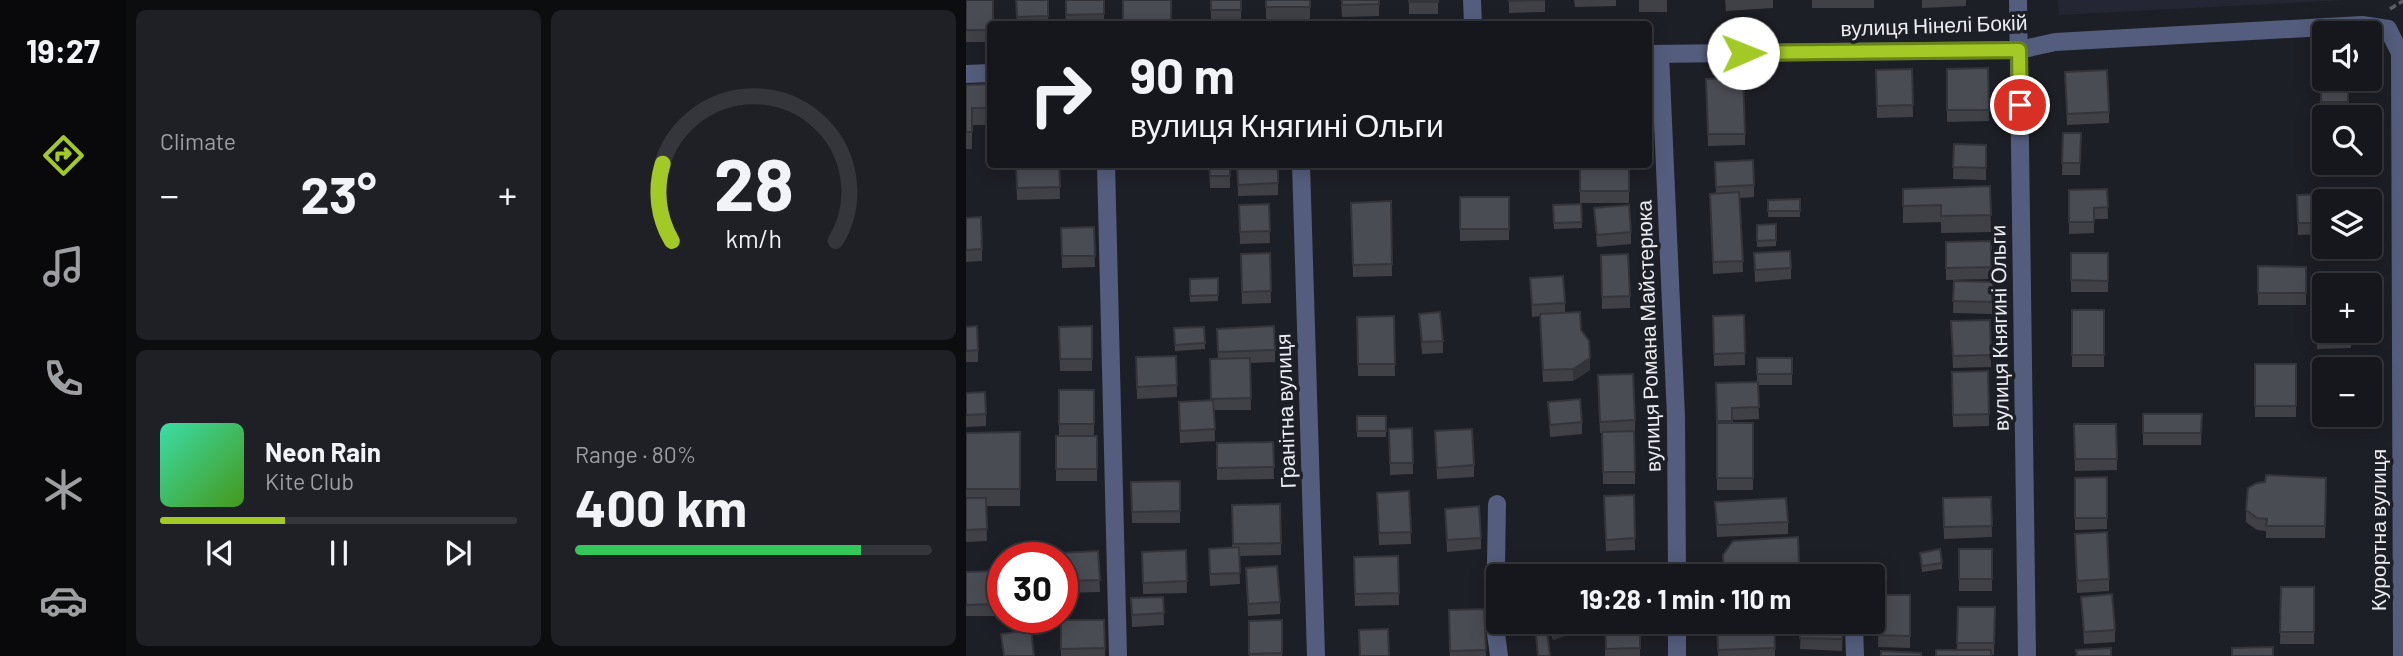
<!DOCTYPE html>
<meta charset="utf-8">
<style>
:root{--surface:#16171c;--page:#1f2025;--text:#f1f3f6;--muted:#9e9fa3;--line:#35363b;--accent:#a3c927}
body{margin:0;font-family:Barlow,sans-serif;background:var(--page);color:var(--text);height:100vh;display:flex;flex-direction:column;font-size:26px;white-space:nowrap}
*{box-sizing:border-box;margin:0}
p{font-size:23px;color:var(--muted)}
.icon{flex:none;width:38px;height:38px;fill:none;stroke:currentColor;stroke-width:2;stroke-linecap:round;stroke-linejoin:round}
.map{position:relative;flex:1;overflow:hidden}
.details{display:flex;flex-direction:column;gap:10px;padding:10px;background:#0c0d0f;width:840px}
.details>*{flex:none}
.guide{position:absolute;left:21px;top:21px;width:665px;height:147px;border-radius:7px;box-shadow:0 4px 18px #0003,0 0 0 2px var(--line);background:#16171c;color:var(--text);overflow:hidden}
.buttons{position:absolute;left:1346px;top:21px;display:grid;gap:14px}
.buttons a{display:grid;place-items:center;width:70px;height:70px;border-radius:7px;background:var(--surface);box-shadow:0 4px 18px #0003,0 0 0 2px var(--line);font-size:35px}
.speed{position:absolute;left:21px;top:542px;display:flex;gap:14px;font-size:35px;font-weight:700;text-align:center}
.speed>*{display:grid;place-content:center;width:91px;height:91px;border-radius:50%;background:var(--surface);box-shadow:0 4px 18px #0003,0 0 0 2px var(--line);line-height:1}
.speed .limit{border:10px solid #d22;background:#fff;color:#111}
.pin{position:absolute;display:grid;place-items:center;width:60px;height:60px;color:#fff;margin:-30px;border:4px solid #fff;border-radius:50%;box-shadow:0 2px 7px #0007}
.me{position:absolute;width:77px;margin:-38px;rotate:89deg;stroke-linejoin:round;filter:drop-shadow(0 0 5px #0008)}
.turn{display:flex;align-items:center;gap:24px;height:147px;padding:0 28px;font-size:32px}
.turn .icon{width:91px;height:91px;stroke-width:2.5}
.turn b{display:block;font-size:49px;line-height:60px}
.big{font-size:52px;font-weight:700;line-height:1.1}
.details .card{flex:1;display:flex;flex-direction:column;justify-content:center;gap:10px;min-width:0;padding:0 24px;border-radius:10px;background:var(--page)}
.details .dial{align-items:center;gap:0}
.dial svg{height:182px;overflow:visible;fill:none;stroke:var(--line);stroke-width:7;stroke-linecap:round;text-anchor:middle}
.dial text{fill:var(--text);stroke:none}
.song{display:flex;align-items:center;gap:21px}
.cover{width:84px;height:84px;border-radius:10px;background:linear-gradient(135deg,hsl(160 70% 55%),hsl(100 70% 35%))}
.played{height:7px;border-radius:4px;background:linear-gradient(90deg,var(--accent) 35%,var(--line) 35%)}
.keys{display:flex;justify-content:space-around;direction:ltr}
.heat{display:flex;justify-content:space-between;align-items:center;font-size:38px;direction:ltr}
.charge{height:10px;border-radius:5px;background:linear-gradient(90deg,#34c759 80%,var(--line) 0)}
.details .tiles{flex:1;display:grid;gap:10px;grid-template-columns:repeat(2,1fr)}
.trip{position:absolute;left:520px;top:564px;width:399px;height:70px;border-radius:7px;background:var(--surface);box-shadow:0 4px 18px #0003,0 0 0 2px var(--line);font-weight:700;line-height:70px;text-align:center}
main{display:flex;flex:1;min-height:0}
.dock{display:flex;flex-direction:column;width:126px;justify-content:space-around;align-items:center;background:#09090b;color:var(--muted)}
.dock .icon{width:49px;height:49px}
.dock .current{color:var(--accent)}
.dock b{font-size:32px;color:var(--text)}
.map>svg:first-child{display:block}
</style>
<main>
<nav class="dock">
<b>19:27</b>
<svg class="icon current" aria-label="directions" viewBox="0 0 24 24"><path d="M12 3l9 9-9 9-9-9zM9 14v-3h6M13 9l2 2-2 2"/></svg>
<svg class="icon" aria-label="music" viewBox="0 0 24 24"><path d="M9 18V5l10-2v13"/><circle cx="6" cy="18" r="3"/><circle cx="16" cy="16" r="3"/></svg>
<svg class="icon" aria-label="phone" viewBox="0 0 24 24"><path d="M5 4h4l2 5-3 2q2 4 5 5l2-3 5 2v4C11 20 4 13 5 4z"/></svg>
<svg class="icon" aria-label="climate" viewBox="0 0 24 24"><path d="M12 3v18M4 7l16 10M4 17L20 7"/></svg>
<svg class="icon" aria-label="car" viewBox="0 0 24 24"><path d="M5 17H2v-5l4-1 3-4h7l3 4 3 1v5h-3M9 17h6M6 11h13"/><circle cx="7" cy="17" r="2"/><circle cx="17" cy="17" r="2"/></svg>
</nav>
<section class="details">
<div class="tiles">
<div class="card"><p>Climate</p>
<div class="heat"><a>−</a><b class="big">23°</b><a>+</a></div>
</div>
<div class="card dial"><svg viewBox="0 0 100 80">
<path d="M14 69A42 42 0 1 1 86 69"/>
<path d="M14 69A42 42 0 0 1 10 35" stroke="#a3c927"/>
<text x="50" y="56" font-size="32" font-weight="700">28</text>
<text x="50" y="72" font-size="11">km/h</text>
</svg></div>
<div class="card">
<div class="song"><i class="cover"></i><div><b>Neon Rain</b><p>Kite Club</p></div></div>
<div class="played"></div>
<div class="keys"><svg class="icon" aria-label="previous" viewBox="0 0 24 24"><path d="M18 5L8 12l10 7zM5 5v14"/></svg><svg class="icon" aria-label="pause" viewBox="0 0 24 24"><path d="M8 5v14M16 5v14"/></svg><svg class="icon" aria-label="next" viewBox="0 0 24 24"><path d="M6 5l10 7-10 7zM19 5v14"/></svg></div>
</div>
<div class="card"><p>Range · 80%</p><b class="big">400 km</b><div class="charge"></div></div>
</div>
</section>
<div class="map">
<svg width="1437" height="656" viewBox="0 0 1437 656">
<rect width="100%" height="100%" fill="#1d1f26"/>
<path fill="#242733" d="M 1092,0 L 1380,0 L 1093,15 Z"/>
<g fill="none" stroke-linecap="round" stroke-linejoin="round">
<path stroke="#5c5e64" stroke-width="3.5" stroke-dasharray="7 3.5" stroke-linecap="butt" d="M 1424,9 L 1437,1"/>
<g stroke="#545d7d" stroke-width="18">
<path d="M 506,0 L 507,24"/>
<path d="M 1052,0 L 1061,656"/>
<path d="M 682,54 L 1053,50 L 1089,42 L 1396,25 L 1422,29 L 1434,53 L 1436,656"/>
<path d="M 694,54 L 710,417 L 711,576"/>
<path d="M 0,74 L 24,73"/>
<path d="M 140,164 L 152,656"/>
<path d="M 335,164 L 350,656"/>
<path d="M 531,504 L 529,626 L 533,656"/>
<path d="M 711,621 L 711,656"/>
<path d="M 888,626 L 889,656"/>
</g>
</g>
<g fill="#404147">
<path d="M 0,0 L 24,24 L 24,42 L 0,42 Z"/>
<path d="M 50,0 L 82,16 L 82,24 L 51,24 Z"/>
<path d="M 99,0 L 138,0 L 138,24 L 100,24 Z"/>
<rect x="245" y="0" width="30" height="22"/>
<rect x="300" y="0" width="44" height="19"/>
<path d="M 375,0 L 413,0 L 413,16 L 376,17 Z"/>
<rect x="443" y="0" width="29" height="14"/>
<path d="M 543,0 L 579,0 L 579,12 L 543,13 Z"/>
<path d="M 608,0 L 650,0 L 650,6 L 609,7 Z"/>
<rect x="673" y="0" width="28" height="12"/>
<path d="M 759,0 L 807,0 L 807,8 L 760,11 Z"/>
<rect x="846" y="0" width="62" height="8"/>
<path d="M 956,0 L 1000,0 L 1000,6 L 956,8 Z"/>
<path d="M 1355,67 L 1382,79 L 1382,114 L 1355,114 Z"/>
<path d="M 1022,68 L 1023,121 L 981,122 L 981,69 Z"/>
<path d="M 946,69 L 947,117 L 911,118 L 910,70 Z"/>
<path d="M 1099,72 L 1143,112 L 1143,123 L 1101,125 Z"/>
<path d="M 740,79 L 779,134 L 779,145 L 742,146 Z"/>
<path d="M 24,84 L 24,125 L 6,125 L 6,149 L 0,149 L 0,85 Z"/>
<path d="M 1353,120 L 1358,120 L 1358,163 L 1384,163 L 1384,166 L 1354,167 Z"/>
<path d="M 1097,133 L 1115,133 L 1114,175 L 1096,175 Z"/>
<path d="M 988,144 L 1020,145 L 1020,180 L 987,179 Z"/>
<path d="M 749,162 L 788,185 L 788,197 L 774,198 L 777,272 L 747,274 L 744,194 L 750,194 Z"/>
<path d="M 50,164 L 93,164 L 94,199 L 51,200 Z"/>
<path d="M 243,164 L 264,164 L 264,188 L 244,188 Z"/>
<path d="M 271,164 L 312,164 L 312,195 L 272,196 Z"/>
<rect x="614" y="164" width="49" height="39"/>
<path d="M 1024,186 L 1025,232 L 975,233 L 975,222 L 937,223 L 937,189 Z"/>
<path d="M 1141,189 L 1142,219 L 1128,219 L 1128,233 L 1103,234 L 1103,190 Z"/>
<path d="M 1331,195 L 1358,201 L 1358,234 L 1332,235 Z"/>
<path d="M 494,197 L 543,197 L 543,240 L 494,241 Z"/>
<path d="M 834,199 L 834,217 L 802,217 L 802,200 Z"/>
<path d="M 425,201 L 426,276 L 387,277 L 385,203 Z"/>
<path d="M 303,204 L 304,243 L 274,244 L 273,205 Z"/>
<path d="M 615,204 L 616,228 L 588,229 L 587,205 Z"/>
<path d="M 628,208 L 665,232 L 665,244 L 631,247 Z"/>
<path d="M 0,218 L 16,249 L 16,261 L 0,262 Z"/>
<path d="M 810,224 L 810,246 L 791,247 L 791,225 Z"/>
<path d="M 128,227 L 129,267 L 96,268 L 95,228 Z"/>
<path d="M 1025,241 L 1025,279 L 980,280 L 980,242 Z"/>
<path d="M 304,253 L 305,303 L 276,304 L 275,254 Z"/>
<path d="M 788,253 L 825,268 L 825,279 L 789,282 Z"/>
<rect x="1105" y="253" width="37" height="39"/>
<path d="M 635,255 L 664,296 L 664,308 L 636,309 Z"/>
<path d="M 1292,266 L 1340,267 L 1340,305 L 1292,305 Z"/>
<path d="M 252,278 L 252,301 L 224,302 L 224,279 Z"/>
<path d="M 564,278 L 599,303 L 599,313 L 615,330 L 624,370 L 607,381 L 577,382 L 574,316 L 566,317 Z"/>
<path d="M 988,281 L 1027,282 L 1026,314 L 987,313 Z"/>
<path d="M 1351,293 L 1385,331 L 1385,348 L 1351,349 Z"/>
<rect x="1106" y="310" width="32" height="57"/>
<path d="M 453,314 L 477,341 L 477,353 L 456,354 Z"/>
<path d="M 778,315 L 779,365 L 748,366 L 747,316 Z"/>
<path d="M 428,316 L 429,376 L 392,376 L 391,317 Z"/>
<path d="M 1024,320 L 1025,367 L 987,368 L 985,321 Z"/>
<path d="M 126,326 L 126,371 L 94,371 L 93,327 Z"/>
<path d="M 0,327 L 12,350 L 12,362 L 0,362 Z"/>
<path d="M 238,327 L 239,349 L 209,351 L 208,328 Z"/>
<path d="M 251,329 L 309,350 L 309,362 L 284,363 L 285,410 L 248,410 L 249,441 L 214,443 L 213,413 L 244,400 L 244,359 L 252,359 Z"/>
<path d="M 210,356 L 211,397 L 171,399 L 170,357 Z"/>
<path d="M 791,358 L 826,358 L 826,385 L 792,385 L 793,419 L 766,420 L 766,423 L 787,423 L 787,490 L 751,490 L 750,383 L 791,382 Z"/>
<rect x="1289" y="364" width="41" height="53"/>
<path d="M 1022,371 L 1023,426 L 987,427 L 986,372 Z"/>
<path d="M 632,375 L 669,420 L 669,484 L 637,484 L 636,433 L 634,433 Z"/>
<path d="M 93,390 L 128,390 L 128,436 L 131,436 L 131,481 L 90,481 L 90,436 L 93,436 Z"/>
<path d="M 0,393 L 20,414 L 20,426 L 0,427 Z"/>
<path d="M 582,402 L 616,422 L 616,434 L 584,437 Z"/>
<path d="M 1177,414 L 1236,414 L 1235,445 L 1177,445 Z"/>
<rect x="391" y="416" width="29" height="21"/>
<path d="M 1108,424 L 1150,424 L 1151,470 L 1109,471 Z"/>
<path d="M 446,428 L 447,474 L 424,475 L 423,429 Z"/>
<path d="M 469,431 L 508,465 L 508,477 L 471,479 Z"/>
<path d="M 54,432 L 54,506 L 20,506 L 21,541 L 0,542 L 0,433 Z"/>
<path d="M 307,442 L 308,479 L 251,480 L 251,443 Z"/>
<path d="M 1141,477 L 1141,529 L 1109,530 L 1109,478 Z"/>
<path d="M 1360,478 L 1359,538 L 1300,538 L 1300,531 L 1291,530 L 1280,522 L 1280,510 L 1299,482 Z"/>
<path d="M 214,481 L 214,523 L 166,523 L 165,482 Z"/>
<path d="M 443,491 L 445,544 L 413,545 L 411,505 Z"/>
<path d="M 668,495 L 669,550 L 640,551 L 638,508 Z"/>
<path d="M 1025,497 L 1026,537 L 978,539 L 977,498 Z"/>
<path d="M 749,502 L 822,522 L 822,534 L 751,537 Z"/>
<path d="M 266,505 L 315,543 L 315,555 L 273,556 L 274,584 L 244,586 L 243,560 L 266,548 Z"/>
<path d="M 479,509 L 515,538 L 515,549 L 481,552 Z"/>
<path d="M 1109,534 L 1143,579 L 1143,591 L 1111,593 Z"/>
<path d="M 832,537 L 833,575 L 757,576 L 757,555 Z"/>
<rect x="993" y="549" width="33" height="42"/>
<path d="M 220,550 L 221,593 L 177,594 L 176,552 Z"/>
<path d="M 132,551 L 134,592 L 96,593 L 96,558 Z"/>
<path d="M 954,553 L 976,563 L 976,569 L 956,572 Z"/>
<path d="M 432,556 L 433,605 L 389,606 L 388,557 Z"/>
<path d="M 280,568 L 314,602 L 314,614 L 282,616 Z"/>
<path d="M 28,571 L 29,616 L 0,616 L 0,572 Z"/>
<path d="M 1315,587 L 1348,587 L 1348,644 L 1314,644 Z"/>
<path d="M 913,595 L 944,595 L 944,648 L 912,647 Z"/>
<path d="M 197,597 L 198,625 L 166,627 L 165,598 Z"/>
<path d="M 1115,597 L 1149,630 L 1149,642 L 1118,644 Z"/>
<path d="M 992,607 L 1029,607 L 1028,655 L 991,650 Z"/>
<path d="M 518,609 L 520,656 L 484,656 L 483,610 Z"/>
<path d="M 95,620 L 139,648 L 139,656 L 95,656 Z"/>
<path d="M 316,620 L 316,656 L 283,656 L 283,621 Z"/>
<rect x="639" y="621" width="35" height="35"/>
<path d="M 835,621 L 877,621 L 876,651 L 834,649 Z"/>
<path d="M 583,622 L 626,627 L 587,640 L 583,628 Z"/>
<path d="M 808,624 L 809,656 L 752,656 L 751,626 Z"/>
</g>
<g fill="#34353a">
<path d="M 624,358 L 624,370 L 607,381 L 607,369 Z"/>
<path d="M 804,565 L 804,576 L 795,576 Z"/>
<path d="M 626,621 L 626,627 L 587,640 L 587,634 Z"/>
</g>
<g fill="#4a4c53" stroke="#34353a" stroke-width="2">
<path d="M 0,0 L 27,0 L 27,24 L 24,24 L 24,30 L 0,30 Z"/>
<path d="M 50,0 L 82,0 L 82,16 L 51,17 Z"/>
<path d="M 100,0 L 138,0 L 138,14 L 100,15 Z"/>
<rect x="157" y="0" width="48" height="24"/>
<rect x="245" y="0" width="30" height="10"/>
<rect x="300" y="0" width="44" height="7"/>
<path d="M 376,0 L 413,0 L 413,4 L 376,5 Z"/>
<rect x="443" y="0" width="29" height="2"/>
<path d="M 543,0 L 579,0 L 543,1 Z"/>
<path d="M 1355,67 L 1358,67 L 1358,79 L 1382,79 L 1382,102 L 1355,102 Z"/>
<path d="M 1022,68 L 1023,110 L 981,110 L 981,69 Z"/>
<path d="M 946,69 L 947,105 L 911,106 L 910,70 Z"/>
<path d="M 1141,70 L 1143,112 L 1101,114 L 1099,72 Z"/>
<path d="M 777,78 L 779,134 L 742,134 L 740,79 Z"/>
<path d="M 24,84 L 24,108 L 6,108 L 6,132 L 0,132 L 0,85 Z"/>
<path d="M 1353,120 L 1358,120 L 1358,155 L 1354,155 Z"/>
<path d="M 1097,133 L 1115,133 L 1114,163 L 1096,163 Z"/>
<path d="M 988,144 L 1020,145 L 1020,168 L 987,167 Z"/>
<path d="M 787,160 L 788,185 L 750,187 L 749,162 Z"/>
<path d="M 50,164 L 93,164 L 94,187 L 51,188 Z"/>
<path d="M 243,164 L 264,164 L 264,176 L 244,176 Z"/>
<path d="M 271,164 L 312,164 L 312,183 L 272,185 Z"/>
<rect x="614" y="164" width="49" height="27"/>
<path d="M 1024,186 L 1025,215 L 975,216 L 975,205 L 937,206 L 937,189 Z"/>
<path d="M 1141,189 L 1142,207 L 1128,208 L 1128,222 L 1103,222 L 1103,190 Z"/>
<path d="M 773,192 L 777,261 L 747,262 L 744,194 Z"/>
<path d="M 1379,194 L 1379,201 L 1358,201 L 1358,223 L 1332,223 L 1331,195 Z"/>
<rect x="494" y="197" width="49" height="32"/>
<path d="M 834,199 L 834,211 L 802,211 L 802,200 Z"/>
<path d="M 425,201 L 426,264 L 387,265 L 385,203 Z"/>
<path d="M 303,204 L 304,231 L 274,232 L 273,205 Z"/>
<path d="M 615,204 L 616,222 L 588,223 L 587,205 Z"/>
<path d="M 663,205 L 665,232 L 631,235 L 628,208 Z"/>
<path d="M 15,217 L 16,249 L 0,250 L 0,218 Z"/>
<path d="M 810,224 L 810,240 L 791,241 L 791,225 Z"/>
<path d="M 128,227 L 129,256 L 96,256 L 95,228 Z"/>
<path d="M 1025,241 L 1025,267 L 980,268 L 980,242 Z"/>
<path d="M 824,251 L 825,268 L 789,270 L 788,253 Z"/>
<path d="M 304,253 L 305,291 L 276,292 L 275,254 Z"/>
<path d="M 1105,253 L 1142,253 L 1142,281 L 1105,280 Z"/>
<path d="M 662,254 L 664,296 L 636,297 L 635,255 Z"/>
<path d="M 1292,266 L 1340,267 L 1340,293 L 1292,293 Z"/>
<path d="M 597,276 L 599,303 L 566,305 L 564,278 Z"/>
<path d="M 252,278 L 252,295 L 224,296 L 224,279 Z"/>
<path d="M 988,281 L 1027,282 L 1026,302 L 987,301 Z"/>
<path d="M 1358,292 L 1358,331 L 1385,331 L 1385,336 L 1351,337 L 1351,293 Z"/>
<rect x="1106" y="310" width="32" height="45"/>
<path d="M 474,312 L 477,341 L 456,342 L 453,314 Z"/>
<path d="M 614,312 L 615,330 L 623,341 L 624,358 L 607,369 L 577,370 L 574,314 Z"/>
<path d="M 778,315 L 779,353 L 748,354 L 747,316 Z"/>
<path d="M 428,316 L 429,364 L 392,364 L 391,317 Z"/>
<path d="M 1024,320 L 1025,355 L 987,356 L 985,321 Z"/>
<path d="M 11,326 L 12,350 L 0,351 L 0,327 Z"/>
<path d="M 126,326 L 126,359 L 94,359 L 93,327 Z"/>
<path d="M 308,326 L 309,350 L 252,352 L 251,329 Z"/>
<path d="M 238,327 L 239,343 L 209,345 L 208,328 Z"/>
<path d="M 210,356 L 211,385 L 171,387 L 170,357 Z"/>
<path d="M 284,358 L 285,398 L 245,399 L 244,359 Z"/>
<rect x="791" y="358" width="35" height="16"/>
<rect x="1289" y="364" width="41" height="42"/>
<path d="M 1022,371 L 1023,414 L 987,415 L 986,372 Z"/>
<path d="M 667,374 L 669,420 L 634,422 L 632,375 Z"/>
<path d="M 792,382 L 793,407 L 766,408 L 766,421 L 751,421 L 750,383 Z"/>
<rect x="93" y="390" width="35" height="34"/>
<path d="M 19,392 L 20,414 L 0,415 L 0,393 Z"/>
<path d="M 614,399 L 616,422 L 584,425 L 582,402 Z"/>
<path d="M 247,400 L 249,429 L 214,431 L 213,402 Z"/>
<path d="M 1177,414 L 1236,414 L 1235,433 L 1177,433 Z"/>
<rect x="391" y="416" width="29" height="15"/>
<rect x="751" y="423" width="36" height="55"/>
<path d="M 1108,424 L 1150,424 L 1151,459 L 1109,459 Z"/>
<path d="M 446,428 L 447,463 L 424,463 L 423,429 Z"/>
<path d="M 506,429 L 508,465 L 471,468 L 469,431 Z"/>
<path d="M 668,431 L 669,472 L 637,472 L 636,432 Z"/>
<path d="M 54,432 L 54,489 L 0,489 L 0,433 Z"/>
<rect x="90" y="436" width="41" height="33"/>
<path d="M 307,442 L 308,467 L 251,468 L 251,443 Z"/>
<path d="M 1300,475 L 1360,478 L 1359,526 L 1300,526 L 1301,519 L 1291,518 L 1280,510 L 1282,488 L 1291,483 L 1299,482 Z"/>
<path d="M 1141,477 L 1141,518 L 1109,518 L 1109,478 Z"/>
<path d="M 214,481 L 214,511 L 166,512 L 165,482 Z"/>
<path d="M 443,491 L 445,532 L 413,533 L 411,493 Z"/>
<path d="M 668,495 L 669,538 L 640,540 L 638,496 Z"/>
<path d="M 1025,497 L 1026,526 L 978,527 L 977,498 Z"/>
<path d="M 0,498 L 20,498 L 21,529 L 0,530 Z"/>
<path d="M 820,498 L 822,522 L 751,525 L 749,502 Z"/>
<path d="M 314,504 L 315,543 L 267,544 L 266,505 Z"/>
<path d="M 513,506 L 515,538 L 481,540 L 479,509 Z"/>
<path d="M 1141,532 L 1143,579 L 1111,581 L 1109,534 Z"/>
<path d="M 832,537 L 833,563 L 804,565 L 795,576 L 758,576 L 757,555 L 767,541 Z"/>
<path d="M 273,547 L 274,573 L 244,574 L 243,549 Z"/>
<path d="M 974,549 L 976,563 L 956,566 L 954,553 Z"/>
<rect x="993" y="549" width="33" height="30"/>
<path d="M 220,550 L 221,581 L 177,583 L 176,552 Z"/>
<path d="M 132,551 L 134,580 L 96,581 L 96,558 L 93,558 L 93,553 Z"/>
<path d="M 432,556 L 433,593 L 389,594 L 388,557 Z"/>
<path d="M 311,566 L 314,602 L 282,604 L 280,568 Z"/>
<path d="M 28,571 L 29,604 L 0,605 L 0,572 Z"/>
<path d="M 1315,587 L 1348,587 L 1348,632 L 1314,632 Z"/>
<path d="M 1146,594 L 1149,630 L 1118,632 L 1115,597 Z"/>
<path d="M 913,595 L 944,595 L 944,636 L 912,635 Z"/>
<path d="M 197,597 L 198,613 L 166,615 L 165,598 Z"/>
<path d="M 992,607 L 1029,607 L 1028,643 L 991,643 Z"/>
<path d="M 518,609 L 520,650 L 484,651 L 483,610 Z"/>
<path d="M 95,620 L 138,620 L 139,648 L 95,649 Z"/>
<path d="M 316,620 L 316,653 L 283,654 L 283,621 Z"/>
<path d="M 585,621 L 625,621 L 587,634 L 583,622 Z"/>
<path d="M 639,621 L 674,621 L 674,648 L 640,649 Z"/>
<path d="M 835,621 L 877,621 L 876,639 L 834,638 Z"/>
<path d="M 580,623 L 584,656 L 572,656 L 569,624 Z"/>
<path d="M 808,624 L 809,648 L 752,650 L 751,626 Z"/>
<path d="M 422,629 L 423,656 L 394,656 L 393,630 Z"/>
<path d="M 65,630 L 68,656 L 38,656 L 35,634 Z"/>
<path d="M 1307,647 L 1307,656 L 1266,656 L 1266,648 Z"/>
<path d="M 1145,648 L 1145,656 L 1111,656 L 1110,650 Z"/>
<rect x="970" y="650" width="55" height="6"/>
<path d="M 915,651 L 955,653 L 955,656 L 915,656 Z"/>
</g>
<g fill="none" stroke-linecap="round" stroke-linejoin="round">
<g stroke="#6a8319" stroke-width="18">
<path id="route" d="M 777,53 L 1053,50 L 1054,105"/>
</g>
<use href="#route" stroke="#a3c927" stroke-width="12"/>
</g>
<g text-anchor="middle" stroke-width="7" stroke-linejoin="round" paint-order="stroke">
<g font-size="21" fill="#ebecf1" stroke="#1d1f26">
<text transform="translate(968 26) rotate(-2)" y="7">вулиця Нінелі Бокій</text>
<text transform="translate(1034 328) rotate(-91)" y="7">вулиця Княгині Ольги</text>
<text transform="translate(683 336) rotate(-92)" y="7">вулиця Романа Майстерюка</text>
<text transform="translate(320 411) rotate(-92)" y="7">Гранітна вулиця</text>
<text transform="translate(1413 530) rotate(-90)" y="7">Курортна вулиця</text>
</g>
</g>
</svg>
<div class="buttons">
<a><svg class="icon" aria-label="sound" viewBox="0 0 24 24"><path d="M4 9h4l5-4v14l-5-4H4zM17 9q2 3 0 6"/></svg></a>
<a><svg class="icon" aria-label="search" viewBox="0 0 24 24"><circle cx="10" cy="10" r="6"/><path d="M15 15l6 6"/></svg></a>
<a><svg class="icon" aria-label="layers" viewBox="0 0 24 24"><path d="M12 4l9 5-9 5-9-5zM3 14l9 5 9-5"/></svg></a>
<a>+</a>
<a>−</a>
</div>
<div class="speed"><div class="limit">30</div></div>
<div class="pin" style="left:1054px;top:105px;background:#d93025"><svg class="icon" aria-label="arrive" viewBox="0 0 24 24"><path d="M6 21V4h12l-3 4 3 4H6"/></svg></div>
<svg class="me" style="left:777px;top:53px" viewBox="-20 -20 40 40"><circle r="19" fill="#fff"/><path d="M0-13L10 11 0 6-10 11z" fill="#a3c927"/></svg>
<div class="trip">19:28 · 1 min · 110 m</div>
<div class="guide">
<div class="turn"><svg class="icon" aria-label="right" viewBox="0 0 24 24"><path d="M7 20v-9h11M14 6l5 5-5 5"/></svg><div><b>90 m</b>вулиця Княгині Ольги</div></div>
</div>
</div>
</main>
